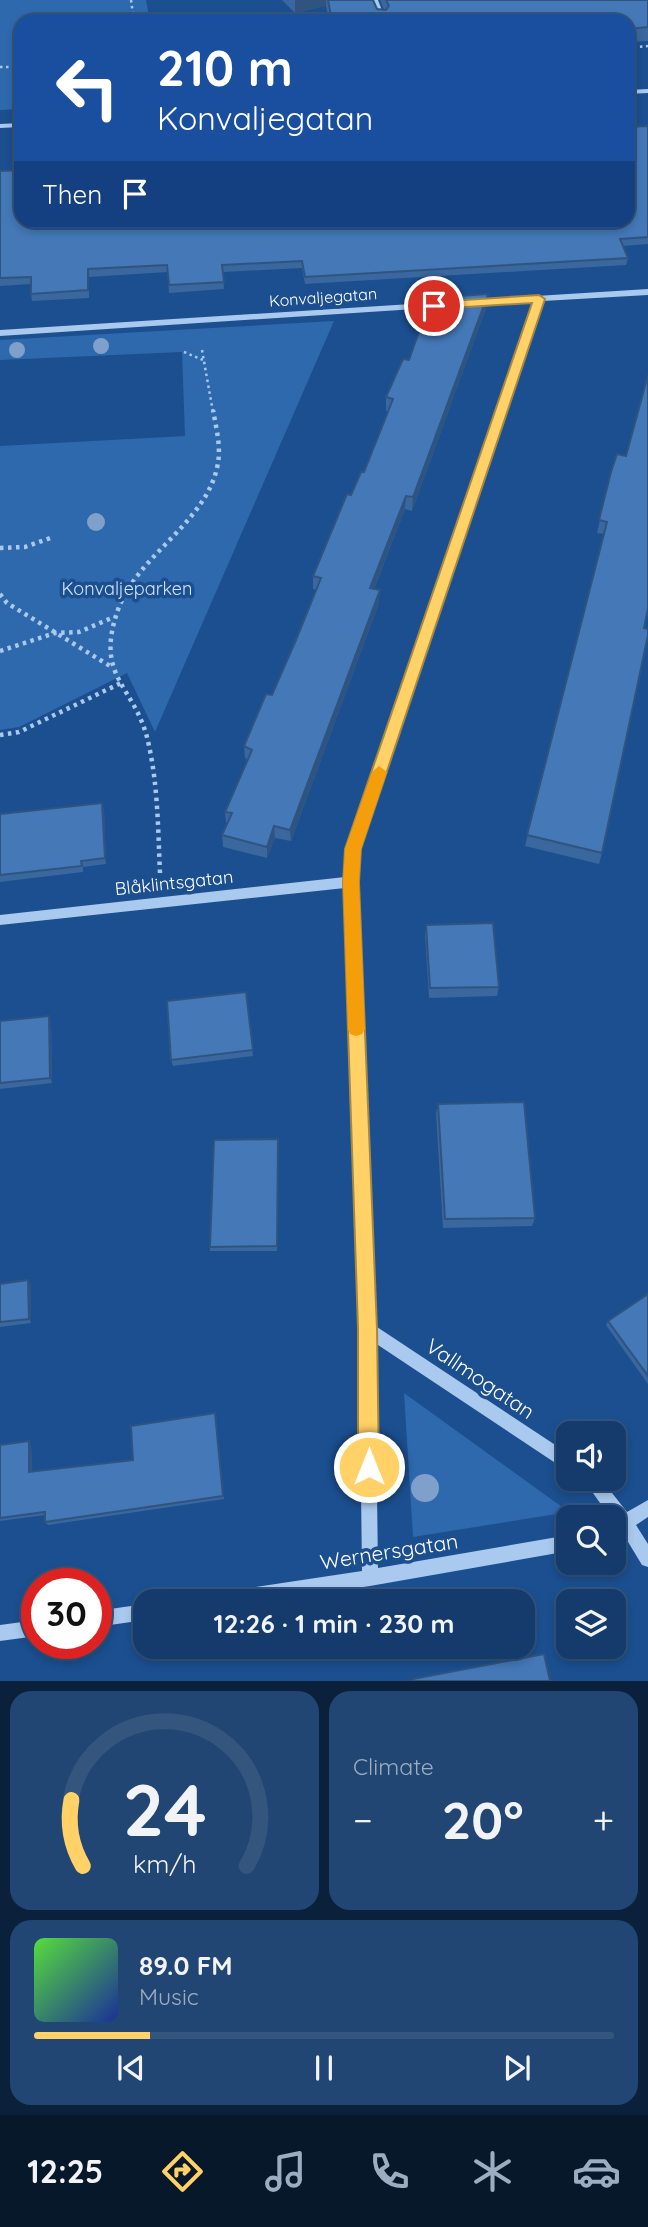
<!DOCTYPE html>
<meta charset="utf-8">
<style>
:root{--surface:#143b6b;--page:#214673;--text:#f1f3f6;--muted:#9dadc1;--line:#33557e;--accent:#ffd166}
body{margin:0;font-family:Quicksand,sans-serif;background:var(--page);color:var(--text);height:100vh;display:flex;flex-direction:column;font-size:26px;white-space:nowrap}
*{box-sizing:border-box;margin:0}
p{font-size:23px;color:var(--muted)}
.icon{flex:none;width:38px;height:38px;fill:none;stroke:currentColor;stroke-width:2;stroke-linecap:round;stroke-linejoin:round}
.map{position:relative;height:1681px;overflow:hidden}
.side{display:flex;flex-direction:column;gap:10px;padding:10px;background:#0b203b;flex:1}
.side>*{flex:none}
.banner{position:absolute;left:14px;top:14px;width:621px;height:214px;border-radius:21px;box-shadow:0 4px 10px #0003,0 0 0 2px var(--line);background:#1a4fa0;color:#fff;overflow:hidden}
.buttons{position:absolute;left:556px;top:1421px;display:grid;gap:14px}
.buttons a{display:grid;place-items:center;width:70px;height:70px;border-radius:14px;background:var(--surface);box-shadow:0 4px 10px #0003,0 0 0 2px var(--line);font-size:35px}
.speed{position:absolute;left:21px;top:1568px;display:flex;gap:14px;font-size:35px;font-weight:700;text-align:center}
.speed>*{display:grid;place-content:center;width:91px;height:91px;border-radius:50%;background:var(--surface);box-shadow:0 4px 10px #0003,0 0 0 2px var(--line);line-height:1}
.speed .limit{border:10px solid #d22;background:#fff;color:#111}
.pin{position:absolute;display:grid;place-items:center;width:60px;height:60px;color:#fff;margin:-30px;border:4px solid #fff;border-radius:50%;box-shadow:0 2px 7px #0007}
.me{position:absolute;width:77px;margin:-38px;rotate:0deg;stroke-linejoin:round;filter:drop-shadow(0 0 5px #0008)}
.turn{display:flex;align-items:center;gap:24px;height:147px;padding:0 28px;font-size:32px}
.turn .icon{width:91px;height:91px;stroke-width:2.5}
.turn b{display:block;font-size:49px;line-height:60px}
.then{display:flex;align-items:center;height:66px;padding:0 28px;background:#0003;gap:14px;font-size:26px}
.big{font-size:52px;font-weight:800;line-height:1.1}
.side .tile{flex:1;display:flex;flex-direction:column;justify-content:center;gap:10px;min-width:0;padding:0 24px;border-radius:21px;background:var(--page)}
.side .dial{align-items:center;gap:0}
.dial svg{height:182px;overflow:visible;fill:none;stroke:var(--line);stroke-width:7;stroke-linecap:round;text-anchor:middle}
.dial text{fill:var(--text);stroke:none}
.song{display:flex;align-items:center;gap:21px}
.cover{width:84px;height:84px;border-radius:10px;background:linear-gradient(135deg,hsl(110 70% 55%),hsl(230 70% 35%))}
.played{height:7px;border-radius:4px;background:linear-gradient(90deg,var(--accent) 20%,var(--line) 20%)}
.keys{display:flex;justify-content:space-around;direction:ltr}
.heat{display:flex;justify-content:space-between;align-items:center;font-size:38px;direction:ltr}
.side .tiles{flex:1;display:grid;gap:10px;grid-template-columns:1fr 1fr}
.tile:last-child{grid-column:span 2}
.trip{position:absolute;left:133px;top:1589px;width:402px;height:70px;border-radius:21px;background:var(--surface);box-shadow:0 4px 10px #0003,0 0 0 2px var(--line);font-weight:800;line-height:70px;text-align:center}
.menu{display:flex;height:112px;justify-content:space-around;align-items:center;background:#08182b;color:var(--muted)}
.menu .icon{width:49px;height:49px}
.menu .current{color:var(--accent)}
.menu b{font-size:32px;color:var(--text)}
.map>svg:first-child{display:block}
</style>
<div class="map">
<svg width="648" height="1681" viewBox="0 0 648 1681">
<rect width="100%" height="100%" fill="#1b4f8f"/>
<g fill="#2e69ad">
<path d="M 0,0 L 146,0 L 150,21 L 21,21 L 21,109 L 0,110 Z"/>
<path d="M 334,321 L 155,732 L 127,673 L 19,727 L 0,730 L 0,446 L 185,436 L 182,352 L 0,360 L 0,340 Z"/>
<path d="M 404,1393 L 569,1512 L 413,1537 Z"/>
</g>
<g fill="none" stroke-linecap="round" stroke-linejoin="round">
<g stroke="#a9c9ee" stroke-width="2.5" stroke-dasharray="2.5 3.5" stroke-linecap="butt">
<path d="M 131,0 L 134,21"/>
<path d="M 628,48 L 648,46"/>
<path d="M 0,67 L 21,67"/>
<path d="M 202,350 L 213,412"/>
<path d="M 184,352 L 203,360"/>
</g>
<g stroke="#a9c9ee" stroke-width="4.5" stroke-dasharray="3.5 4.5" stroke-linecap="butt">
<path d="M 0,548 L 25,547 L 53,537"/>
<path d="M 0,594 L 7,603 L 110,666"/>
<path d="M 0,651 L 55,633 L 79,632 L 114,617"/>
<path d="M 0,735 L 19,732 L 121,683"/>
<path d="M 160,873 C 158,830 158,787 149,746 C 137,684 92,680 119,607 C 140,553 208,522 218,463 C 221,446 216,427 213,410"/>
</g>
<g fill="#a9c9ee" fill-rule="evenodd">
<path d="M 370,0 L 378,0 L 386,21 L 378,21 Z"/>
<path d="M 648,89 L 648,93 L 628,94 L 628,90 Z"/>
<path d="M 21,123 L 21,127 L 0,128 L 0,124 Z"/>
<path d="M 648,289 L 648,295 L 543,301 L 359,849 L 357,882 L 374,1325 L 569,1454 L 569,1472 L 375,1343 L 378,1568 L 569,1535 L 569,1551 L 370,1586 L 270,1601 L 208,1601 L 210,1595 L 216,1593 L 362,1571 L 359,1329 L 345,888 L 0,925 L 0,915 L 345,877 L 347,849 L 533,302 L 472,306 L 467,303 L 472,300 Z"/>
<path d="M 443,302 L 446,303 L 446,307 L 0,336 L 0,330 Z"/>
<path d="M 583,1479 L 601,1479 L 627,1512 L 648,1500 L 648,1517 L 636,1525 L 648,1544 L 648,1567 L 642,1565 L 622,1532 L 614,1535 L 614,1517 L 610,1517 Z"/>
<path d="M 145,1604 L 145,1620 L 96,1627 L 96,1611 Z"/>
<path d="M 37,1620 L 37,1636 L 0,1641 L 0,1625 Z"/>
</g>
</g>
<g fill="#7ea0ca">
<circle cx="101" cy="346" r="8"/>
<circle cx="17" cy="350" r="8"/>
<circle cx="96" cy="522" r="9"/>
<circle cx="425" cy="1488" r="14"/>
</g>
<g fill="#3a679d">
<path d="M 282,0 L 373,0 L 377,9 L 384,10 L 380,0 L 648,0 L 648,41 L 628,42 L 628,21 L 329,21 L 326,6 L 295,13 Z"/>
<path d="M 648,126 L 648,244 L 623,246 L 628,258 L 626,265 L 305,284 L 302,268 L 223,272 L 224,289 L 169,293 L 168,272 L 89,277 L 89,298 L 32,301 L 31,294 L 31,284 L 0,286 L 0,171 L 628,220 Z"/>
<path d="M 486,308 L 412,511 L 405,509 L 374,589 L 379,603 L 291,841 L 275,838 L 267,858 L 223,847 L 222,835 L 227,824 L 226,823 L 225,812 L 248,760 L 245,758 L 244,746 L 272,695 L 316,590 L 313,589 L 313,576 L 351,495 L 364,472 L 388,411 L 386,411 L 386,397 L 409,360 Z"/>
<path d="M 611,472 L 644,628 L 602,853 L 599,864 L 525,846 L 604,534 L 597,533 Z"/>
<path d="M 102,803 L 104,810 L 106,864 L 83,867 L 83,872 L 0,882 L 0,814 Z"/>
<path d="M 426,925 L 499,987 L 497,996 L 429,998 L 425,935 Z"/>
<path d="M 246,992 L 253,1056 L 173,1066 L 171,1060 Z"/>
<path d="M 0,1021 L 51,1022 L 52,1083 L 0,1089 Z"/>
<path d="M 438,1104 L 535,1218 L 532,1226 L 443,1228 L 436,1113 Z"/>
<path d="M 278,1139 L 277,1251 L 210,1251 L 210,1247 Z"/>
<path d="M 0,1284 L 31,1285 L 31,1323 L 0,1327 Z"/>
<path d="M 648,1294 L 648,1384 L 606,1325 L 608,1321 Z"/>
<path d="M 215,1413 L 224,1499 L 48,1525 L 45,1522 L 45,1515 L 0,1521 L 0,1445 L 31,1444 L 32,1472 L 133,1460 Z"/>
</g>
<g fill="#305480">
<path d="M 295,0 L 326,0 L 326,6 L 295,13 Z"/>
<path d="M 488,294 L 486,308 L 412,511 L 413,497 Z"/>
<path d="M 406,496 L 405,509 L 369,601 L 370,588 Z"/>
<path d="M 380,590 L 379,603 L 291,841 L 290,830 Z"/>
<path d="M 102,803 L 104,810 L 106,864 L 105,858 Z"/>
<path d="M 274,826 L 275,838 L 267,858 L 267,847 Z"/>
<path d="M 49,1016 L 51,1022 L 52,1083 L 50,1078 Z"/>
<path d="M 28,1280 L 31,1285 L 31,1323 L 29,1319 Z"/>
<path d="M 29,1441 L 31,1444 L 32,1475 L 29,1472 Z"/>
</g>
<g fill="#4478b7" stroke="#305480" stroke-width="2">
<path d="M 328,0 L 373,0 L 377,9 L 386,10 L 389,6 L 386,0 L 648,0 L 648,27 L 628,29 L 628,21 L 332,21 Z"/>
<path d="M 648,126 L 648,237 L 620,239 L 628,258 L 305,277 L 302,261 L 222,265 L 224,282 L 169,285 L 167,265 L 88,269 L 88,290 L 31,294 L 31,277 L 0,278 L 0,171 L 21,170 L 21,220 L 628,220 L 628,127 Z"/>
<path d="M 488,294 L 413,497 L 406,496 L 370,588 L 380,590 L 290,830 L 274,826 L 267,847 L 222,835 L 232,813 L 225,812 L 252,750 L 244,746 L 266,694 L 272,695 L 296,640 L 321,578 L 313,576 L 347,494 L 351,495 L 361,472 L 364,472 L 393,399 L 386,397 L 403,359 L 409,360 L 431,298 Z"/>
<path d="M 648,375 L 648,608 L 644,628 L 648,629 L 648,635 L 602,853 L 527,835 L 607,522 L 599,520 L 611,472 L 617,454 L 626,456 Z"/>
<path d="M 102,803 L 105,858 L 81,861 L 82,866 L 0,875 L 0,814 Z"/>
<path d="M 493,923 L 499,987 L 430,988 L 426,925 Z"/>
<path d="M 246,992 L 253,1050 L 171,1060 L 167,1001 Z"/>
<path d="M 49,1016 L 50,1078 L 0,1083 L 0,1021 Z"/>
<path d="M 524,1102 L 535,1218 L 445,1219 L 438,1104 Z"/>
<path d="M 278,1139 L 277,1246 L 210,1247 L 214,1140 Z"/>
<path d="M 28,1280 L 29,1319 L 0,1322 L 0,1284 Z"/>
<path d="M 648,1294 L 648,1376 L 608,1321 Z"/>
<path d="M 215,1413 L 223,1496 L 45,1522 L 45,1512 L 0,1518 L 0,1445 L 29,1441 L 29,1472 L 133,1460 L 131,1426 Z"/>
<path d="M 544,1654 L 550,1681 L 414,1681 L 413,1679 Z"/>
</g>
<path fill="#ffd166" stroke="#a68842" stroke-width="2" d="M 539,295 L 545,299 L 361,849 L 359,882 L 377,1329 L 379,1467 L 376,1475 L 369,1478 L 361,1475 L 358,1467 L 358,1329 L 343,882 L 345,849 L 532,303 L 434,309 L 428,306 L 434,302 Z"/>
<path fill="#f59e0b" d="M 379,766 L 387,772 L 361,849 L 359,882 L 365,1029 L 362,1034 L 356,1036 L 350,1034 L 348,1029 L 343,882 L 345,849 L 372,772 Z"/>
<g text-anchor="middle" stroke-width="7" stroke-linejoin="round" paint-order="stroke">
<g font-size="16" fill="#fff" stroke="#1b4f8f">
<text transform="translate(323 297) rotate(-4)" y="6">Konvaljegatan</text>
</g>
<g font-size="18" fill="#cfe3fa" stroke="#1b4f8f">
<text x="127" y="595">Konvaljeparken</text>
</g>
<g font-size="18" fill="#fff" stroke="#1b4f8f">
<text transform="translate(174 883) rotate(-6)" y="6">Blåklintsgatan</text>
</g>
<g font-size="21" fill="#fff" stroke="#1b4f8f">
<text transform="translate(480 1379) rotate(34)" y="7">Vallmogatan</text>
<text transform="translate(389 1552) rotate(-9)" y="7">Wernersgatan</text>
</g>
</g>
</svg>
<div class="buttons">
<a><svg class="icon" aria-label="sound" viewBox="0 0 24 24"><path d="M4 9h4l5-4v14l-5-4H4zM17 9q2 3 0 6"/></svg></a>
<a><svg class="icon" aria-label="search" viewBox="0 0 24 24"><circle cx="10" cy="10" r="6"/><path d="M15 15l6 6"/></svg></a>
<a><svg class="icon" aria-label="layers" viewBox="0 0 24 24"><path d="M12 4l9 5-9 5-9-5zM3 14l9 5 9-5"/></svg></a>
</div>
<div class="speed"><div class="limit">30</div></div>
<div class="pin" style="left:434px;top:306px;background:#d93025"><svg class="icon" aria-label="arrive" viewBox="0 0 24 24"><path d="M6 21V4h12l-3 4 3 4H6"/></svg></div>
<svg class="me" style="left:369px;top:1467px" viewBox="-20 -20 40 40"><circle r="17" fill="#ffd166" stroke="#fff" stroke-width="3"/><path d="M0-11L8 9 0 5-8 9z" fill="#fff"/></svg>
<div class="trip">12:26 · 1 min · 230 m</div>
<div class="banner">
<div class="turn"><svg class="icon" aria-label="left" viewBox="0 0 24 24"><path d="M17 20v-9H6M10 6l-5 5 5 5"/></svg><div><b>210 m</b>Konvaljegatan</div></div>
<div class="then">Then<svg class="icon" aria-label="arrive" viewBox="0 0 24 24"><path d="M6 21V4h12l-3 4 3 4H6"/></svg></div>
</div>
</div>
<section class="side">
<div class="tiles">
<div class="tile dial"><svg viewBox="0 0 100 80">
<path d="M14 69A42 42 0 1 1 86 69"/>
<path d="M14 69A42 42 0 0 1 9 40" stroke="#ffd166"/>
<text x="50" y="56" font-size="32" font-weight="700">24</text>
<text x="50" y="72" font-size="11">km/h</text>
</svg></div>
<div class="tile"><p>Climate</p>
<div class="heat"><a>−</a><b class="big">20°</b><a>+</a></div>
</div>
<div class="tile">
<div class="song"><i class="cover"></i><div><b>89.0 FM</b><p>Music</p></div></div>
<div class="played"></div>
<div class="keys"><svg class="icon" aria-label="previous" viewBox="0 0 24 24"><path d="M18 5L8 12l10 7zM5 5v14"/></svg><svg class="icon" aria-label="pause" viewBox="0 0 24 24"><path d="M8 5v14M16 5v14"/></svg><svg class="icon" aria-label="next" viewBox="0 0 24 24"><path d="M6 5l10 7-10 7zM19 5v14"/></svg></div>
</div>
</div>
</section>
<nav class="menu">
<b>12:25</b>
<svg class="icon current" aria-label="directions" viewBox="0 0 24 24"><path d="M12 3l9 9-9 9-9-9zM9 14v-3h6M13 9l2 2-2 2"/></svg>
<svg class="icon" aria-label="music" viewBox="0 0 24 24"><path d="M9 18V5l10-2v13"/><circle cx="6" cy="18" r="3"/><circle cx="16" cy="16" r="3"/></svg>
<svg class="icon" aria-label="phone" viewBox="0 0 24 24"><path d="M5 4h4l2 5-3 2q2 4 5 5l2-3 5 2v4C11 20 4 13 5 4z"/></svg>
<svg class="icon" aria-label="climate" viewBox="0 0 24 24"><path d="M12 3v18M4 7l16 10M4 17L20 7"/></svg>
<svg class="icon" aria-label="car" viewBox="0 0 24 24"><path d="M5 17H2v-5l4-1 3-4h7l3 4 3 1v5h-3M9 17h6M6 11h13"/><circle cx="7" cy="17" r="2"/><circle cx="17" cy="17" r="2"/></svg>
</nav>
